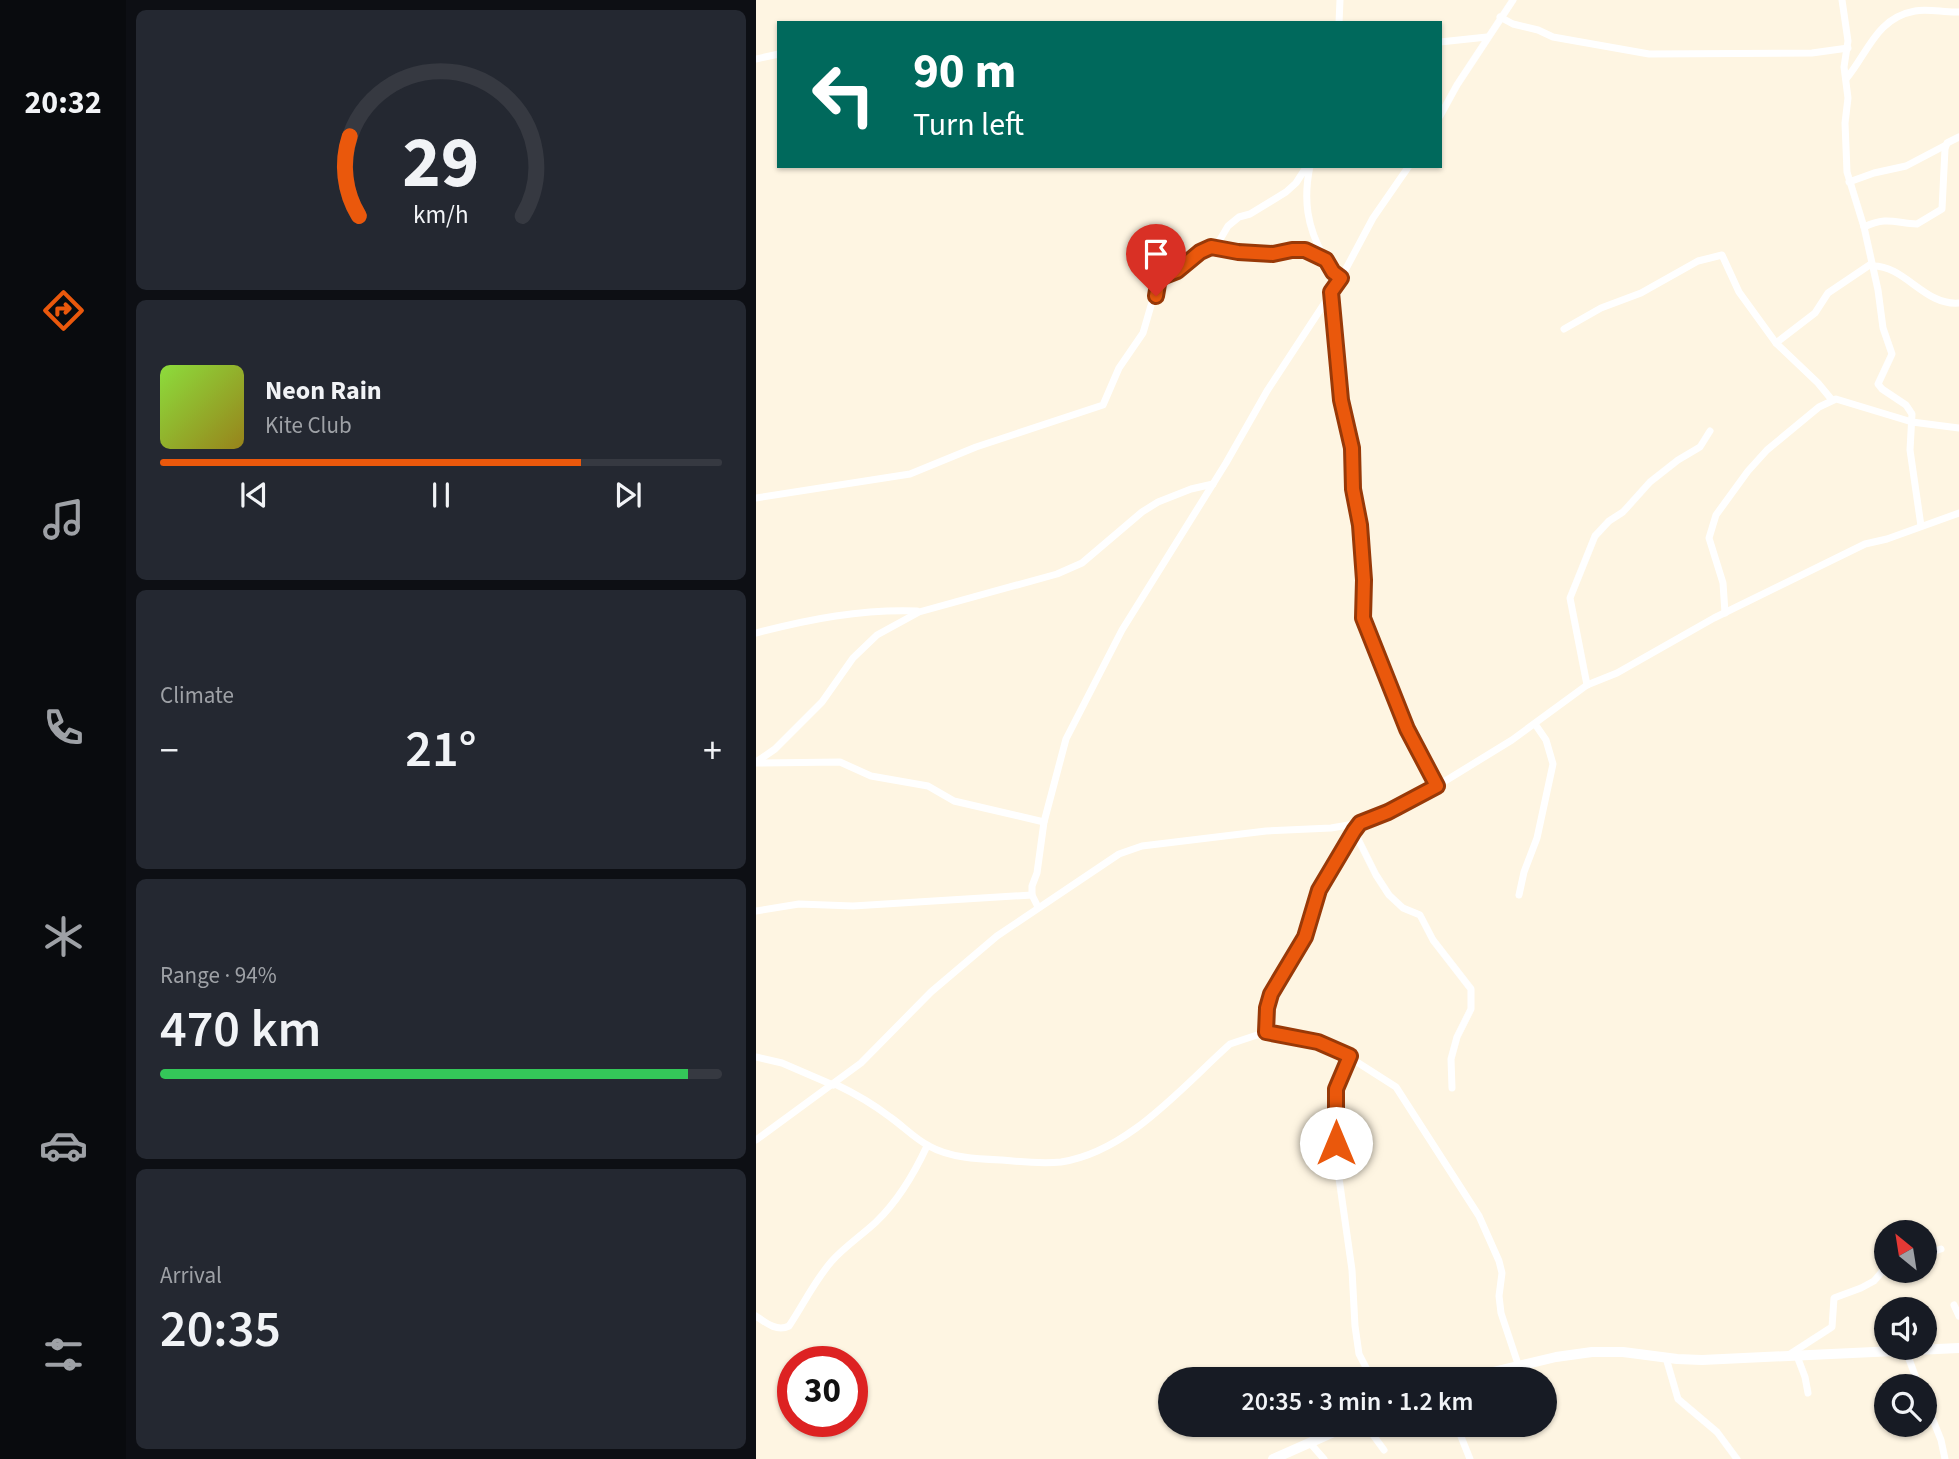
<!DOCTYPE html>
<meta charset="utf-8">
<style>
:root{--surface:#171b24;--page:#242831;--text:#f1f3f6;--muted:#9ea1a6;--line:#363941;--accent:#ea580c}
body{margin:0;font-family:"Source Sans 3",sans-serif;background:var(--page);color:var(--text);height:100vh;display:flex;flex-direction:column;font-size:26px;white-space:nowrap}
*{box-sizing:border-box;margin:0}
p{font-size:23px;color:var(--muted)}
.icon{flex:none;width:38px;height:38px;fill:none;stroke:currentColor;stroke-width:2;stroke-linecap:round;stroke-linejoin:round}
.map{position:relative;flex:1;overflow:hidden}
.details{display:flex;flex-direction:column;gap:10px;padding:10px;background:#0d0f14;width:630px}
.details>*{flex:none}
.guide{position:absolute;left:21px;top:21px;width:665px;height:147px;border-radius:0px;box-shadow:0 2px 5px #0004;background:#00695c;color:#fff;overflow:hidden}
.needle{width:46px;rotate:330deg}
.fabs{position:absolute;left:1118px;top:1220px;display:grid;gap:14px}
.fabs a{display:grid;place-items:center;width:63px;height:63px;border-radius:50%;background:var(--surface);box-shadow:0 2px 5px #0004;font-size:35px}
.speed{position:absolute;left:21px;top:1346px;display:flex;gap:14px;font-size:35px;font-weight:700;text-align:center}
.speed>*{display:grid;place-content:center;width:91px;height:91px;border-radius:50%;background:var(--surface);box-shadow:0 2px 5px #0004;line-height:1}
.speed .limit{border:10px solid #d22;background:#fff;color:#111}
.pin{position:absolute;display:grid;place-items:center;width:60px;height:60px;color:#fff;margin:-72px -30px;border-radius:50% 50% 50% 0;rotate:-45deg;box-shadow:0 0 7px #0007}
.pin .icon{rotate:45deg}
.me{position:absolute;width:77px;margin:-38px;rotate:0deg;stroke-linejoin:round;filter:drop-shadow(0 0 5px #0008)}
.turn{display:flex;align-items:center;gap:24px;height:147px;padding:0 21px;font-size:32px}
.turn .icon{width:91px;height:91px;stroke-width:2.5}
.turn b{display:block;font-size:49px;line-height:60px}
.big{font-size:52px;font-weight:600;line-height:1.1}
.details .widget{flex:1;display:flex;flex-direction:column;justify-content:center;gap:10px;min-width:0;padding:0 24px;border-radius:10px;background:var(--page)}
.details .dial{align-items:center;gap:0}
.dial svg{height:182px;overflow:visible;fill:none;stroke:var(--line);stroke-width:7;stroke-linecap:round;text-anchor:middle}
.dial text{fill:var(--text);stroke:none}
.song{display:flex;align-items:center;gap:21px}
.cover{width:84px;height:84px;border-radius:10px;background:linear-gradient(135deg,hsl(90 70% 55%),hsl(50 70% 35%))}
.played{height:7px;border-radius:4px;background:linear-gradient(90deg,var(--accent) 75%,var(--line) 75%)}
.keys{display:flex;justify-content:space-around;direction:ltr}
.heat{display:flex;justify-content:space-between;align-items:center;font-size:38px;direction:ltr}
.charge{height:10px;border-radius:5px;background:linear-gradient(90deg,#34c759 94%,var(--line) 0)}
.trip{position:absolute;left:402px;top:1367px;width:399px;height:70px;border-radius:35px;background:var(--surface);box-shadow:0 2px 5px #0004;font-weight:600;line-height:70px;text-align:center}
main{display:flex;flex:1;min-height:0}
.menu{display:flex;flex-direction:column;width:126px;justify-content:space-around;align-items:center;background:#090b0e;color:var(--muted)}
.menu .icon{width:49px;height:49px}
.menu .current{color:var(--accent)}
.menu b{font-size:32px;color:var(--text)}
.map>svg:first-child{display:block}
</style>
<main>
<nav class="menu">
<b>20:32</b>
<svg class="icon current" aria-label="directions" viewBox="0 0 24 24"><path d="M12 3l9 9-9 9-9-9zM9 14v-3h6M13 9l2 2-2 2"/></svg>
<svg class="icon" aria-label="music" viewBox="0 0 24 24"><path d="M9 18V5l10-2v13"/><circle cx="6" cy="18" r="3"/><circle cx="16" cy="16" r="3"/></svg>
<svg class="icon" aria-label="phone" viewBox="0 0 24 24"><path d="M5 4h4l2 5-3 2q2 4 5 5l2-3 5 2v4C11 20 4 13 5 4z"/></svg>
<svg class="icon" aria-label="climate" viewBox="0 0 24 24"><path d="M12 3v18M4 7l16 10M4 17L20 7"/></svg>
<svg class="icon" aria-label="car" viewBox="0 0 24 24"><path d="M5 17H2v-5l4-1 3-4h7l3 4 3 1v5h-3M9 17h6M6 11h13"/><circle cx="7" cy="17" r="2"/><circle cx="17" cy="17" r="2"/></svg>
<svg class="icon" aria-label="filters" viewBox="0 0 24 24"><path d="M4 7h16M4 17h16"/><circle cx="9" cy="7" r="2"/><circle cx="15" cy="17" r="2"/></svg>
</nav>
<section class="details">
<div class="widget dial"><svg viewBox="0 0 100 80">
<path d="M14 69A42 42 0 1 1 86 69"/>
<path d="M14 69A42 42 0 0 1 10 34" stroke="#ea580c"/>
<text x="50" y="56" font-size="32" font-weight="700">29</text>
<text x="50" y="72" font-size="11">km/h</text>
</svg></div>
<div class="widget">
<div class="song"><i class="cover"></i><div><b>Neon Rain</b><p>Kite Club</p></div></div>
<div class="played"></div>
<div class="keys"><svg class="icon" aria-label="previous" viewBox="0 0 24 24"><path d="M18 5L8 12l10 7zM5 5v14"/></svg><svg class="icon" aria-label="pause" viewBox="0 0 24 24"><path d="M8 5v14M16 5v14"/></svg><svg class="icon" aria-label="next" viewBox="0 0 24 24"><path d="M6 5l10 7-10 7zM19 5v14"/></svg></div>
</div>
<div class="widget"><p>Climate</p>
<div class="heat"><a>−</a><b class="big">21°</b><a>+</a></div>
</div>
<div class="widget"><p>Range · 94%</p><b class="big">470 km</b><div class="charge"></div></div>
<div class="widget"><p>Arrival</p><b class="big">20:35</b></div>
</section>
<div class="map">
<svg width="1203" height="1459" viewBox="0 0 1203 1459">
<rect width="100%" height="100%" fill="#fef5e2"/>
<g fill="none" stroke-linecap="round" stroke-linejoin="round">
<g stroke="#fff" stroke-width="7">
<path d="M 1086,0 L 1092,41 L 1088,67 L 1092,98 L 1089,123 L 1091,172 L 1108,227 L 1122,290 L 1127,328 L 1136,354 L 1122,384 L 1126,389 L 1150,405 L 1156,414 L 1154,450 L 1165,526"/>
<path d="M 744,17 L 757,24 L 782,30 L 797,37 L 893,54 L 1056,53 L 1092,48"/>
<path d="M 583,23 L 584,0"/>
<path d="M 684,42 L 731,37"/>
<path d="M 0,59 L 23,54"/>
<path d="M 1090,79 C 1112,53 1120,18 1159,11 C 1172,8 1189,13 1203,12"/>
<path d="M 684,116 L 701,85 L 757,0"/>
<path d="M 554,166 C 547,200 551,227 568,257 C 573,265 576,274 585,278"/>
<path d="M 1093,182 L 1118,173 L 1150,166 L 1190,145"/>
<path d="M 1108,227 C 1131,216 1139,223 1161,224 L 1186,209 L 1189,149 L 1191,143 L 1203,137"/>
<path d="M 455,247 L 482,252 L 517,254 L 536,250 L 549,250 L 569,260"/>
<path d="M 1116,266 C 1149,265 1168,306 1203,303"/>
<path d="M 575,292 L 585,400 L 596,448 L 597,489 L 604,525 L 608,581 L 607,618 L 651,729 L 681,786"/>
<path d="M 808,329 L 845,308 L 885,293 L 942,261 L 966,255 L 983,292 L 1020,343 L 1062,383 L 1076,400"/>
<path d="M 1020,343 L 1059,313 L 1072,293 L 1115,264"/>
<path d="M 0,498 L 154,474 L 220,447 L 347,405 L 363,368 L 387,333 L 403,278 L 421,271 L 444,252 L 462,243 L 472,226 L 483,217 L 494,214 L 530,192 L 540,183 L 551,166"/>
<path d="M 969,613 L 967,583 L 953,538 L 960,515 L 992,471 L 1011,450 L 1063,407 L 1080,399 L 1156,422 L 1203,428"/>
<path d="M 0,633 C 54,619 105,609 161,611"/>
<path d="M 831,685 L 814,598 L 839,536 L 853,521 L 867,512 L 894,482 L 922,460 L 944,447 L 954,431"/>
<path d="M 0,762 L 19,749 L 66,702 L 97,658 L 121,635 L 163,612 L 301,574 L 326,563 L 386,512 L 402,502 L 435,489 L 457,484"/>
<path d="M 0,763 L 84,762 L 115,776 L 172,786 L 198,801 L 288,822"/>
<path d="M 598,831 L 620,875 L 633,895 L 647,908 L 664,915 L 677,940 L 715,989 L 715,1009 L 701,1037 L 695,1059 L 696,1088"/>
<path d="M 763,895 L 768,872 L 781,838 L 797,764 L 790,740 L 779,724"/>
<path d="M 282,907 L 276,895 L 276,886 L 281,873 L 288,822 L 310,739 L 366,630 L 470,463 L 511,391 L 585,278 L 617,218 L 653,166"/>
<path d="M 0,911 L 43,904 L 97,906 L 276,895"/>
<path d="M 510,1032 L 511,1008 L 515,994 L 549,937 L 563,890 L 600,828"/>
<path d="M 594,1056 L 580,1089 L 580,1157 L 596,1270 L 599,1326 L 603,1354 L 616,1379"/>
<path d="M 0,1057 L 26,1063 L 77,1085"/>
<path d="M 79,1084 C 98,1093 117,1104 134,1117 C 147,1126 159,1139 173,1146 C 194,1158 222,1159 246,1160 C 265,1162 286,1164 305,1162 C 372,1152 426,1087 474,1044 L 510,1032 L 563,1042 L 582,1050 L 640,1087 L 723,1216 L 743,1261 L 746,1273 L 743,1296 L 745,1313 L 763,1367"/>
<path d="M 0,1140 L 105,1063 L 175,992 L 241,936 L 363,854 L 386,846 L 510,831 L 575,828 L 604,823 L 632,812 L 681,786 L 756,740 L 831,685 L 861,673 L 958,618 L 1109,544 L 1131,539 L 1203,513"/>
<path d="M 1169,1254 L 1185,1249"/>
<path d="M 1198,1305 L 1203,1316"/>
<path d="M 0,1316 C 10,1323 21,1332 33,1326 C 47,1305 58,1282 75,1262 C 88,1247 105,1236 120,1222 C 142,1201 158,1174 171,1146"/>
<path d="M 1150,1351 L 1163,1386"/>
<path d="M 1031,1356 L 1076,1327 L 1078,1298 L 1105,1288 L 1118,1281 L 1130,1267"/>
<path d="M 1041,1356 L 1049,1377 L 1052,1393"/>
<path d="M 910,1358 L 922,1399 L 961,1432 L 981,1459"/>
<path d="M 1169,1400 L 1185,1440 L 1189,1459"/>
<path d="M 609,1424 L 628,1450"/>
<path d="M 700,1424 L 714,1459"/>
<path d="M 554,1443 L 568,1459"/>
</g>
<g stroke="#fff" stroke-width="10">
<path d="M 708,1379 L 800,1357 L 836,1352 L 867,1352 L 921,1359 L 946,1360 L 1203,1348"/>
<path d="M 517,1459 L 596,1424"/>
</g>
</g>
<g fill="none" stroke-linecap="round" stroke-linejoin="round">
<g stroke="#983908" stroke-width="18">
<path id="route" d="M 400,296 L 403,278 L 421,271 L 444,252 L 455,247 L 482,252 L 517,254 L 536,250 L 549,250 L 570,260 L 577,272 L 585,278 L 575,292 L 585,400 L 596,448 L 597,489 L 604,525 L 608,580 L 607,618 L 651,729 L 681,786 L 632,812 L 604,823 L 598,831 L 563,890 L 549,937 L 515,994 L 511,1008 L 510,1032 L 562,1042 L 594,1056 L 580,1089 L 580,1143"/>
</g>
<use href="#route" stroke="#ea580c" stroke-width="12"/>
</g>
</svg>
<div class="fabs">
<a><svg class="needle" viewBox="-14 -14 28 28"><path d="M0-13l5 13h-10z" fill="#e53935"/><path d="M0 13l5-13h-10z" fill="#9ea1a6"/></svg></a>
<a><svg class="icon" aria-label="sound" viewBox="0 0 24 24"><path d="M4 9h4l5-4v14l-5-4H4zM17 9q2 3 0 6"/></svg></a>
<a><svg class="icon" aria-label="search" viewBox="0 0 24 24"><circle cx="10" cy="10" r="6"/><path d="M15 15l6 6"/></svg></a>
</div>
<div class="speed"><div class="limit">30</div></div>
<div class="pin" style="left:400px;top:296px;background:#d93025"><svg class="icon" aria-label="arrive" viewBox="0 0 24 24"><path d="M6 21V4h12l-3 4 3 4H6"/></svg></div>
<svg class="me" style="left:580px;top:1143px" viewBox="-20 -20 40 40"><circle r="19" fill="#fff"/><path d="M0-13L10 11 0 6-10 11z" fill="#ea580c"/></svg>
<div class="trip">20:35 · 3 min · 1.2 km</div>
<div class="guide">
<div class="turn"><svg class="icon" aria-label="left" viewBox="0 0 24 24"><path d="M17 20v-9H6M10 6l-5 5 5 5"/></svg><div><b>90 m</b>Turn left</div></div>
</div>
</div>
</main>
